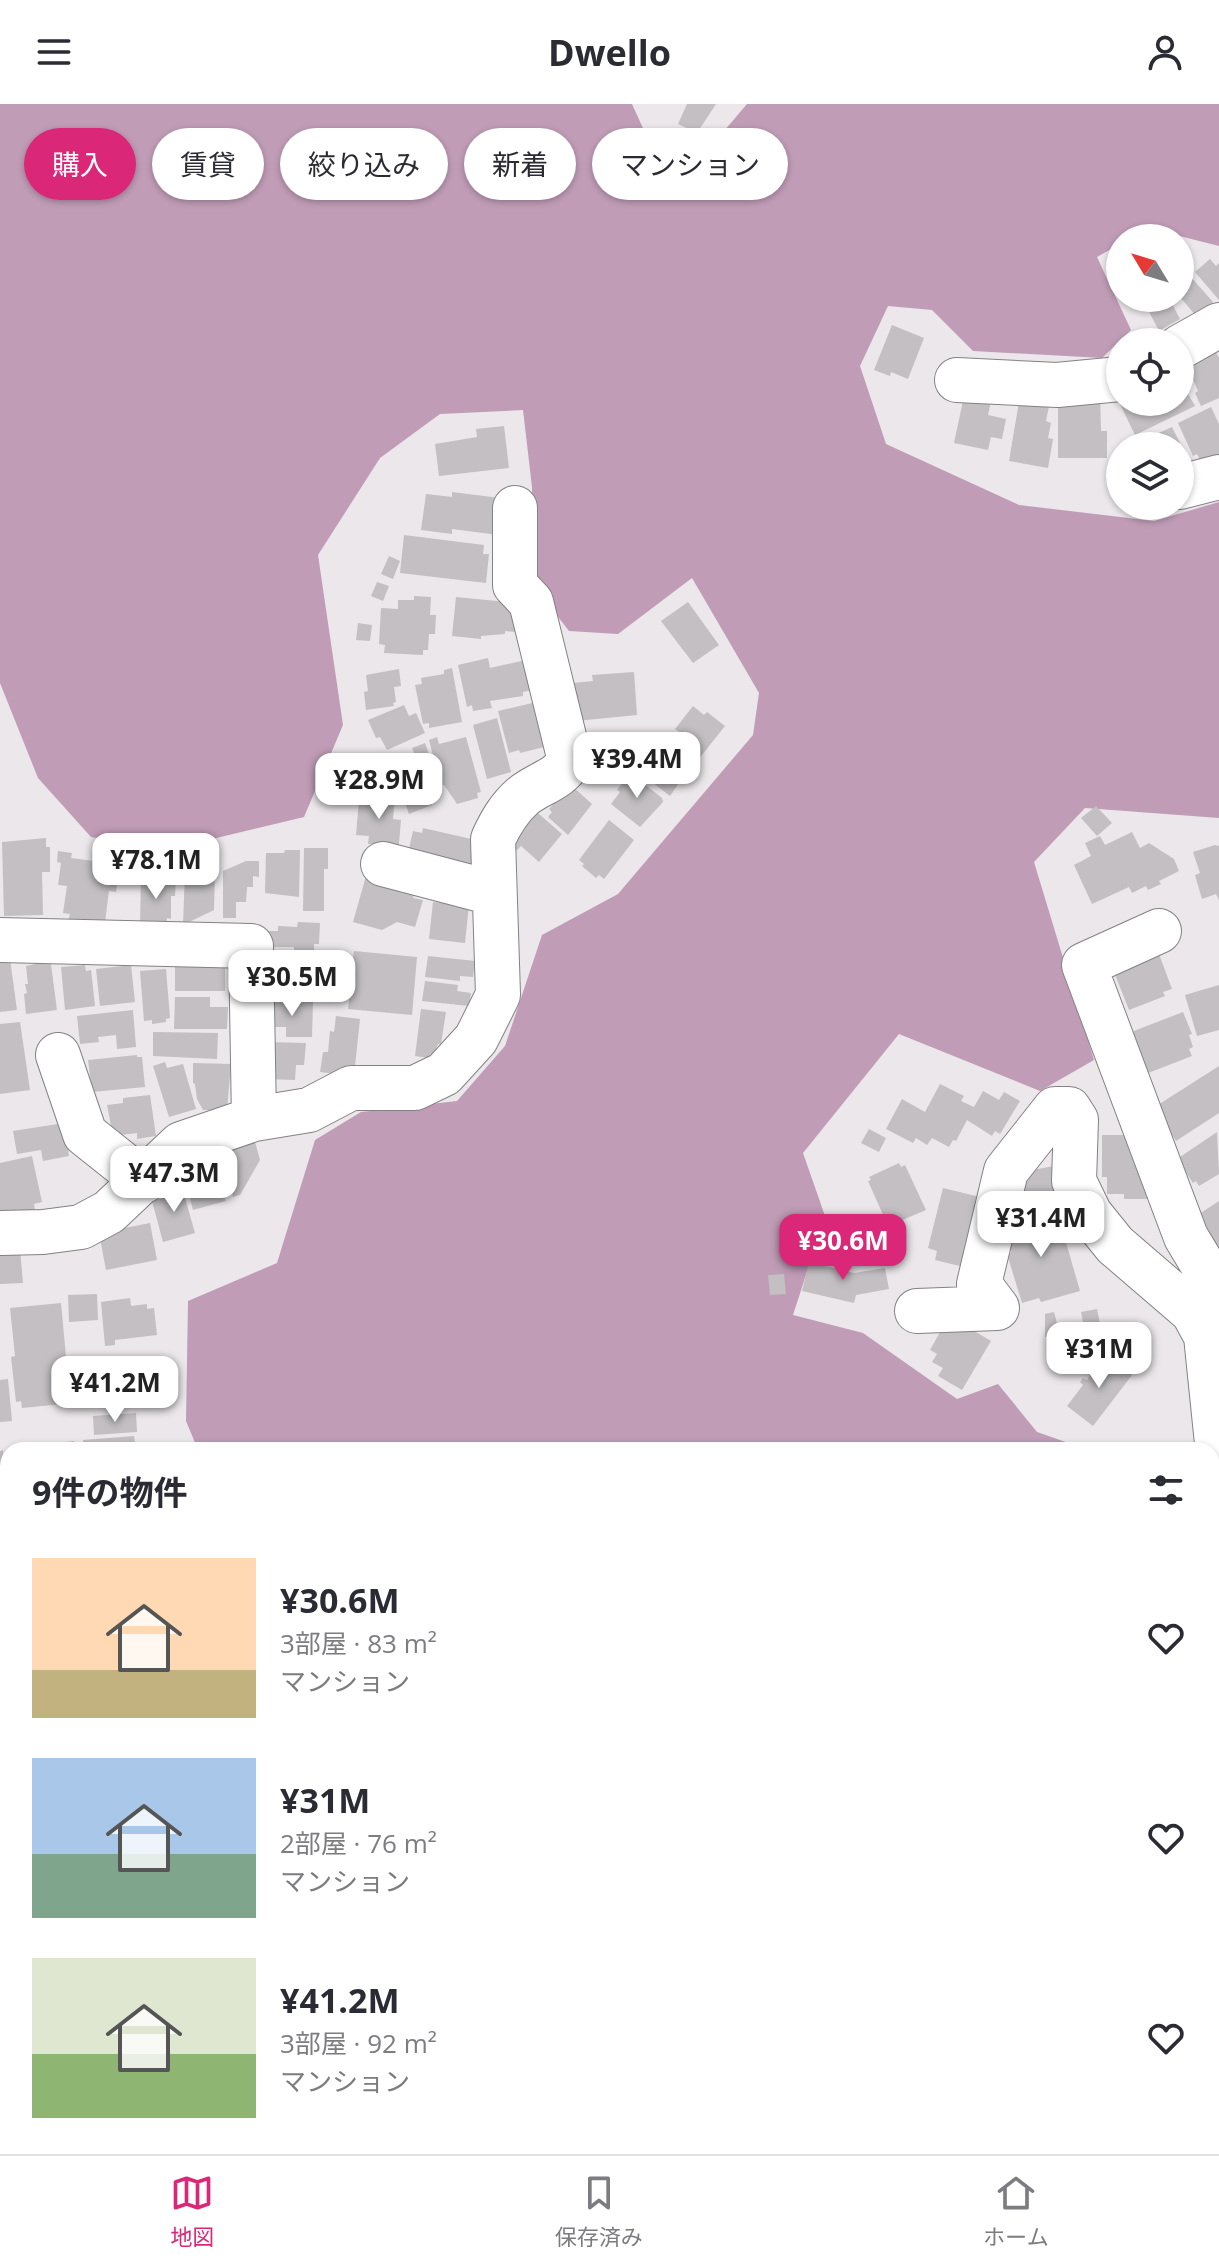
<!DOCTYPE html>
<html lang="ja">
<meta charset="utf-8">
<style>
body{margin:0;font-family:"Open Sans","Noto Sans JP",sans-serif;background:#f2f2f3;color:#2b2b33;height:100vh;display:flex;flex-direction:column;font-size:30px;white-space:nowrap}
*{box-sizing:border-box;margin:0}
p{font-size:26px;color:#7c7c81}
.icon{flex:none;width:44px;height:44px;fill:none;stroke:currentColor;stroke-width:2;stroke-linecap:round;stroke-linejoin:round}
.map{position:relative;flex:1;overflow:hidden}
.sheet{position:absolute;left:0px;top:1338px;width:1220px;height:712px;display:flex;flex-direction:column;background:#fff;border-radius:24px 24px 0 0;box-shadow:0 2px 6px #0004}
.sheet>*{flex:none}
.banner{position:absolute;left:24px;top:24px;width:800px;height:72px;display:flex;gap:16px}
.needle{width:52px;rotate:308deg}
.controls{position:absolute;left:1106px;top:120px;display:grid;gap:16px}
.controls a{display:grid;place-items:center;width:88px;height:88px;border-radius:50%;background:#fff;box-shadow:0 2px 6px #0004;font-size:40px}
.price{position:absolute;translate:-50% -68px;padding:0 18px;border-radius:16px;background:#fff;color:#222;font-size:26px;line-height:52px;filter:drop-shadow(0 2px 4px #0008)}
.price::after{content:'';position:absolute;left:50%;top:48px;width:24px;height:18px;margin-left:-12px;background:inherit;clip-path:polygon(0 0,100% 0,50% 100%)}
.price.on{background:#db2777;color:#fff}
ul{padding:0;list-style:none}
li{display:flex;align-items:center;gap:24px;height:200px;padding:0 32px}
li span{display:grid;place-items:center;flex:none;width:224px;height:160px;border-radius:0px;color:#555}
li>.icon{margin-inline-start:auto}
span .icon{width:96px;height:96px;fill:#fffc;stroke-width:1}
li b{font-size:34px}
h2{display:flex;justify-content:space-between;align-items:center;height:96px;padding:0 32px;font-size:34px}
.chip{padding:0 28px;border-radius:36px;background:#fff;box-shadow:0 2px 6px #0004;font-size:28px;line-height:72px}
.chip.on{background:#db2777;color:#fff}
header{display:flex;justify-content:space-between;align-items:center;height:104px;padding:0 32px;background:#fff;font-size:36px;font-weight:700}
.tab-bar{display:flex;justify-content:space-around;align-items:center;height:112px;border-top:2px solid #e1e1e2;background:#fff;font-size:22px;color:#7c7c81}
.tab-bar a{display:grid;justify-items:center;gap:4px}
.tab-bar .on{color:#db2777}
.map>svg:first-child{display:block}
.forest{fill:#c09cb7}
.building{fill:#c3bfc2}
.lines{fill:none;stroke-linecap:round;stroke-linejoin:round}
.minor-casing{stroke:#848183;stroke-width:46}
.minor{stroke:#fff;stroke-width:44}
</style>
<header><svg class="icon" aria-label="menu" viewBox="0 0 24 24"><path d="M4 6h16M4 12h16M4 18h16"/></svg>Dwello<svg class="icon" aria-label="person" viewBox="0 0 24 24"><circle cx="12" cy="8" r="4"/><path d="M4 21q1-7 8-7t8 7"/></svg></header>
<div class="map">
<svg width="1219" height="2050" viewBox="0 0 1219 2050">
<rect width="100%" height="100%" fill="#ebe7ea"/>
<path class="forest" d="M 0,0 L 632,0 L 672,88 L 747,0 L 1219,0 L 1219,142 L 1148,124 L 1130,134 L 1120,134 L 1120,140 L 1097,153 L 1131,226 L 1102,254 L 973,247 L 932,206 L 888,202 L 860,262 L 886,340 L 1019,401 L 1154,417 L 1219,398 L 1219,714 L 1085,704 L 1034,758 L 1094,956 L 1040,987 L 899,930 L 803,1049 L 825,1112 L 793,1211 L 863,1229 L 957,1295 L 998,1280 L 1037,1328 L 1077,1342 L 1078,1346 L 198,1346 L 186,1317 L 188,1197 L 277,1159 L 315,1036 L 361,1008 L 457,997 L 505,942 L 542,831 L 618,790 L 753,631 L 759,589 L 692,474 L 618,530 L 569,527 L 535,483 L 532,383 L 523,306 L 440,310 L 380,354 L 318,451 L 343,621 L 304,713 L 170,745 L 91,733 L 38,674 L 0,579 Z
M 1212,1745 L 1219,1746 L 1219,1870 L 1212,1869 Z
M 160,2042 L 616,2042 L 602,2050 L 152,2050 Z"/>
<path class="building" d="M 687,0 L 716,0 L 697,29 L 678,20 Z
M 1210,155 L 1216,162 L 1219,159 L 1219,196 L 1195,168 Z
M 1182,163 L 1213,198 L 1197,213 L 1180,193 L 1180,165 Z
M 1142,194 L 1169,194 L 1180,215 L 1159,227 Z
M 892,221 L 924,234 L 908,275 L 891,268 L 890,272 L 874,266 Z
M 1212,241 L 1219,254 L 1219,294 L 1201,302 L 1195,289 L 1198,287 L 1190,269 L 1186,271 L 1180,258 Z
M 1180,276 L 1195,302 L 1135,331 L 1119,298 L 1180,298 Z
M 1058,290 L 1100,290 L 1101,327 L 1107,327 L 1107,354 L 1058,354 Z
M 964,292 L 991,297 L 988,311 L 1006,315 L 1002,335 L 991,333 L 988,346 L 954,339 Z
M 1020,292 L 1050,297 L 1046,317 L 1051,319 L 1048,334 L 1053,335 L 1048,364 L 1009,357 Z
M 1211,303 L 1219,320 L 1219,352 L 1202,360 L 1197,350 L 1193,352 L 1178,319 Z
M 504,322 L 509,364 L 439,372 L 435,340 L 477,333 L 476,325 Z
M 1172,323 L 1180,339 L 1173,342 L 1130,342 Z
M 452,388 L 500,394 L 506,432 L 452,425 L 452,430 L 421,426 L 426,390 L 452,393 Z
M 404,431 L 484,441 L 483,450 L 489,450 L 486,479 L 400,469 Z
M 389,452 L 400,457 L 393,475 L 381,470 Z
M 377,478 L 389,482 L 383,497 L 371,492 Z
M 414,492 L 431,493 L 430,511 L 436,511 L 435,530 L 429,530 L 428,546 L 423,546 L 423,551 L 384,549 L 385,541 L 379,540 L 381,504 L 398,505 L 398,496 L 414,496 Z
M 456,493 L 518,499 L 515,528 L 505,527 L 505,530 L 481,532 L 481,535 L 452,532 Z
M 688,498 L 719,541 L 693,559 L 661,517 Z
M 358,519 L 372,521 L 370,537 L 356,536 Z
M 488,554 L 490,564 L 526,556 L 532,586 L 523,588 L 523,592 L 490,597 L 492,604 L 473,607 L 472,601 L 467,603 L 458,561 Z
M 452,564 L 462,618 L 429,624 L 429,619 L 423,620 L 415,581 L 422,580 L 421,574 L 444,570 L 444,566 Z
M 399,565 L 401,582 L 394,583 L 396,598 L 393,599 L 394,602 L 366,606 L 364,588 L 368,587 L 366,571 Z
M 634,568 L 637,611 L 576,617 L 573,579 L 593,577 L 592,571 Z
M 541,597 L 552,641 L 520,649 L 519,646 L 509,649 L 498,607 Z
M 404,601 L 409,612 L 416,609 L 425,629 L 387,646 L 380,633 L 376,634 L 368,616 Z
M 693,602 L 704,611 L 707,608 L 725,622 L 698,656 L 676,638 L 682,630 L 675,625 Z
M 497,614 L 511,668 L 487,675 L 473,621 Z
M 437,633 L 439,640 L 466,633 L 481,688 L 477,689 L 478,694 L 457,700 L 444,681 L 441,682 L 429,636 Z
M 425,639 L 432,658 L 429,659 L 441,693 L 430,697 L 432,701 L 409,710 L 402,690 L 399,692 L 389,663 L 416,654 L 412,644 Z
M 669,642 L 692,660 L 670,692 L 639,668 L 657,644 L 663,650 Z
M 630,669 L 662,694 L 663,698 L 640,723 L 611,700 L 620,688 L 617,686 Z
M 368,683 L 387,684 L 387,692 L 395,693 L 393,715 L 401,716 L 398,750 L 374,748 L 375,740 L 368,740 L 369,732 L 356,731 L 359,696 L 367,697 Z
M 573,683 L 592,700 L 568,731 L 548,713 L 552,708 L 549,705 L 561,691 L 564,693 Z
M 1096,702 L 1112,719 L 1097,732 L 1081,714 Z
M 532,704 L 562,730 L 539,758 L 521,742 L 516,747 L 507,739 Z
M 609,716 L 634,736 L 604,775 L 599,771 L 596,774 L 582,762 L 584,760 L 579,756 Z
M 423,724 L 480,737 L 472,773 L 406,758 L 413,727 L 422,729 Z
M 1132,728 L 1140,744 L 1149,739 L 1174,755 L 1179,767 L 1159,777 L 1161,780 L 1148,786 L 1146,782 L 1132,789 L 1129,783 L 1092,800 L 1074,761 L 1091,752 L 1085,739 L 1100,732 L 1105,741 Z
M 46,734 L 46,743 L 50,743 L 50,768 L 42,768 L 43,811 L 4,812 L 2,738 Z
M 1215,741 L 1219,742 L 1219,796 L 1216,790 L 1202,795 L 1195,771 L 1200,769 L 1193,748 Z
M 304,744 L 328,744 L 328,765 L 324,765 L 324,807 L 303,807 Z
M 285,746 L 300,746 L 299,793 L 265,789 L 266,749 L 284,749 Z
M 58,747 L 72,749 L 71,754 L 94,757 L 93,763 L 111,765 L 109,773 L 118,774 L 116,788 L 109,787 L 105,818 L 68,818 L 70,810 L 63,809 L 67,782 L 58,781 L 61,759 L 57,758 Z
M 246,757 L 259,757 L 259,773 L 253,772 L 253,783 L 247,783 L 246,798 L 236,798 L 236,814 L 223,814 L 223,767 Z
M 185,768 L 215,769 L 214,806 L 183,821 Z
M 366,772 L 415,788 L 413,794 L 423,796 L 415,823 L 397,818 L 382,826 L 353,818 Z
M 141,773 L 176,774 L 175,792 L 171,792 L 171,815 L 167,814 L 166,823 L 140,822 Z
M 433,798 L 469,801 L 465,839 L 429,835 Z
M 298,818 L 320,819 L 319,840 L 314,840 L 314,853 L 294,852 L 294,843 L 267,843 L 267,827 L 278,827 L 278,822 L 297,823 Z
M 354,847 L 417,853 L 412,911 L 348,905 Z
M 1159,850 L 1172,885 L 1163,888 L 1165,892 L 1129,906 L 1114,868 Z
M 428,852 L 475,857 L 473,873 L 460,872 L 460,877 L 425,873 Z
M 50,853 L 57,906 L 26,910 L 24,890 L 27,889 L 25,880 L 28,880 L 26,862 L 35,860 L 35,855 Z
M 10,855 L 17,906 L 0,908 L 0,857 Z
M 175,856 L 225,860 L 225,887 L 175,887 Z
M 270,858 L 315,858 L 314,893 L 288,893 L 289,883 L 269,883 Z
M 85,861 L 86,867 L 91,866 L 95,902 L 65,906 L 61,863 Z
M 131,861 L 135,898 L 100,902 L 96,865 Z
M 166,865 L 170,914 L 166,915 L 166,918 L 152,920 L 152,916 L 144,917 L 140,867 Z
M 425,877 L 458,881 L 457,887 L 471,889 L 469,902 L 422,897 Z
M 1219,881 L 1219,926 L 1197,932 L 1185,891 Z
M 175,893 L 210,893 L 210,903 L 228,903 L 227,925 L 174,925 Z
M 267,898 L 313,898 L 312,933 L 286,933 L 286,923 L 267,923 Z
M 421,905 L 446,908 L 441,940 L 438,940 L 434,951 L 430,950 L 429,954 L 415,952 Z
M 133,906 L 136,943 L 117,945 L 116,931 L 98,933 L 99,938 L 80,940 L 77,912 Z
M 1183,908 L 1192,930 L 1189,931 L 1193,943 L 1189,945 L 1192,952 L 1138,973 L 1121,932 Z
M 336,912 L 360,915 L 355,962 L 347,961 L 346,971 L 320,968 L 323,948 L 328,948 L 330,927 L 334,928 Z
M 20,918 L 30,986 L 0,990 L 0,920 Z
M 153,928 L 218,929 L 217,955 L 153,952 Z
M 266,938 L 306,939 L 304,961 L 296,961 L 295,976 L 266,975 Z
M 137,951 L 137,953 L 142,953 L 145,983 L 92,988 L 88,956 Z
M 165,958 L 167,964 L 183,960 L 196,1005 L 169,1013 L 153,962 Z
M 193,959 L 231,960 L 227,1006 L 203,1006 L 197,995 L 195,980 L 193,979 Z
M 1219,962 L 1219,1009 L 1176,1037 L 1160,1012 L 1150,1006 Z
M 940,980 L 964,992 L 961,997 L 974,1003 L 983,987 L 999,996 L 1004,988 L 1020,997 L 1000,1030 L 995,1027 L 992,1032 L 967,1016 L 956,1037 L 953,1036 L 949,1043 L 932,1034 L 927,1041 L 916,1034 L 913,1039 L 886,1025 L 902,995 L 925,1008 Z
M 150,991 L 156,1032 L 137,1035 L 137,1029 L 113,1032 L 107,1001 L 123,999 L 123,994 Z
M 64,1019 L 69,1052 L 43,1057 L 41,1046 L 17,1050 L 13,1027 Z
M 869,1025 L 886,1034 L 879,1048 L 861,1039 Z
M 1217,1028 L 1219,1070 L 1199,1082 L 1196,1077 L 1193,1079 L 1177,1055 Z
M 1102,1031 L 1137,1031 L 1151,1095 L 1124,1095 L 1124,1090 L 1107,1090 L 1107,1073 L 1102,1073 Z
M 254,1034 L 260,1056 L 240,1091 L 233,1093 L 218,1044 Z
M 213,1048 L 226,1097 L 193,1106 L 180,1057 Z
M 32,1052 L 42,1098 L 34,1100 L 35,1107 L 0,1115 L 0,1059 Z
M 899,1059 L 901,1063 L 905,1061 L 926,1106 L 888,1122 L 868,1077 L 871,1076 L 869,1073 Z
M 1054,1062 L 1052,1075 L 1057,1104 L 1023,1109 L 1016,1069 Z
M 180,1076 L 195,1129 L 163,1138 L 152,1097 L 170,1092 L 166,1080 Z
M 943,1084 L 980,1093 L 968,1164 L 935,1156 L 937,1147 L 928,1144 Z
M 1219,1097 L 1219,1147 L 1193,1114 Z
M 1057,1107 L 1080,1187 L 1041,1198 L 1039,1194 L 1022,1199 L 1007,1150 L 1011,1149 L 1006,1124 L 1018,1121 L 1017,1118 Z
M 150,1119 L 157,1156 L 106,1166 L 99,1129 Z
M 20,1145 L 23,1179 L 0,1180 L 0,1146 Z
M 809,1158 L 854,1169 L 885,1164 L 889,1185 L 856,1191 L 854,1199 L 802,1187 Z
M 784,1170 L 786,1190 L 770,1191 L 768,1171 Z
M 97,1190 L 98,1216 L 69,1218 L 68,1191 Z
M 130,1194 L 131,1202 L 147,1200 L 147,1205 L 154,1204 L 157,1231 L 115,1236 L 115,1241 L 105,1242 L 101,1198 Z
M 61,1199 L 70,1296 L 63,1297 L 63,1300 L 22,1304 L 21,1297 L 16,1298 L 11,1253 L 15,1252 L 10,1204 Z
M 1097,1205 L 1100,1220 L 1084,1223 L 1081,1208 Z
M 1054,1208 L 1060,1231 L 1045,1233 L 1045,1210 Z
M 949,1212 L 991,1237 L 962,1286 L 938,1272 L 943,1264 L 932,1258 L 937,1250 L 930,1246 Z
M 1106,1251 L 1132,1271 L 1093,1322 L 1067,1302 L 1083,1281 L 1080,1278 L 1083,1274 L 1087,1276 Z
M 8,1275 L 12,1317 L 0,1318 L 0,1276 Z
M 136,1309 L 137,1328 L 94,1331 L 93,1312 Z
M 134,1332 L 135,1340 L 143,1339 L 149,1346 L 83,1346 L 83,1336 Z
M 74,1337 L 75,1346 L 47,1346 L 46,1341 Z
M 3,1346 L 7,1389 L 0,1390 L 0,1347 Z
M 8,1471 L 8,1525 L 5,1525 L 0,1472 Z
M 1219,1636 L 1219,1682 L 1218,1682 L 1212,1663 L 1212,1638 Z
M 8,1692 L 8,1739 L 0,1741 L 0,1694 Z
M 0,1775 L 8,1776 L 8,1835 L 0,1834 Z
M 740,2042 L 782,2042 L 780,2050 L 739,2050 Z
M 899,2042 L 944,2042 L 952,2050 L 891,2050 Z
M 1044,2042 L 1104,2042 L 1105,2050 L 1046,2050 Z"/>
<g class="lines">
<defs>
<path id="minor" d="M 1180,243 L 1219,221
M 957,276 L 1057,281 L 1120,275
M 1180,383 L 1219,373
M 383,760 L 493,789
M 1159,827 L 1084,861 L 1186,1133 L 1219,1188
M 0,836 L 251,842 L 254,1015 L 181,1040 L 109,1108 L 81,1123 L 43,1128 L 0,1129
M 58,951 L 85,1030 L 144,1077
M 254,1015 L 309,1006 L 351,984 L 415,984 L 444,970 L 476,935 L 498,891 L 493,735 C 501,718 509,704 523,692 C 539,679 559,676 570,657 L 531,498 L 515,481 L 515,404
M 917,1207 L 997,1204 L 979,1180 L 1006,1067 L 1055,1005 L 1069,1005 L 1076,1016 L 1074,1077 L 1090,1110 L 1115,1141 L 1193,1208 L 1206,1232 L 1219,1359
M 1212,1404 L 1219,1379
M 0,1461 L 8,1460
M 1212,1491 L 1219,1495
M 0,1935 L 8,1949
M 1212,2017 L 1219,2010
M 0,2027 L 8,2026
M 51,2042 L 53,2050
M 1182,2050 L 1189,2042"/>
</defs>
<use href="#minor" class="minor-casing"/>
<use href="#minor" class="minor"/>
</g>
</svg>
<div class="controls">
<a><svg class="needle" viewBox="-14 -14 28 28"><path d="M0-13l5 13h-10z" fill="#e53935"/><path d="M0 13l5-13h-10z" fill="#7c7c81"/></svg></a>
<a><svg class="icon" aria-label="locate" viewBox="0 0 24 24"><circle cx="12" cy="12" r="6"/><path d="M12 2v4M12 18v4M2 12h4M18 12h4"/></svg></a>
<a><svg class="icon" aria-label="layers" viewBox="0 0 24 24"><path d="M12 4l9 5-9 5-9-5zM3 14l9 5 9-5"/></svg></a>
</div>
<b class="price" style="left:637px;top:696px">¥39.4M</b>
<b class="price" style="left:379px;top:717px">¥28.9M</b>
<b class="price" style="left:156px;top:797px">¥78.1M</b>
<b class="price" style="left:292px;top:914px">¥30.5M</b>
<b class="price" style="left:174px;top:1110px">¥47.3M</b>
<b class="price" style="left:1041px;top:1155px">¥31.4M</b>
<b class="price on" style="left:843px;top:1178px">¥30.6M</b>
<b class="price" style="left:1099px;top:1286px">¥31M</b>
<b class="price" style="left:115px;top:1320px">¥41.2M</b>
<div class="banner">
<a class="chip on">購入</a>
<a class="chip">賃貸</a>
<a class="chip">絞り込み</a>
<a class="chip">新着</a>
<a class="chip">マンション</a>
</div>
<section class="sheet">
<h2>9件の物件<svg class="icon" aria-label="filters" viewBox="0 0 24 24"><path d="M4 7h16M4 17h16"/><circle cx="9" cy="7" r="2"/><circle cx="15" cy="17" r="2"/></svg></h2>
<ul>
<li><span style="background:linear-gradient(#ffd9b3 70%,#c2b280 0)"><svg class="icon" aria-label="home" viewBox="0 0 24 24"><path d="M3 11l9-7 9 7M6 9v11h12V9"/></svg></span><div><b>¥30.6M</b><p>3部屋 · 83 m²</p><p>マンション</p></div><svg class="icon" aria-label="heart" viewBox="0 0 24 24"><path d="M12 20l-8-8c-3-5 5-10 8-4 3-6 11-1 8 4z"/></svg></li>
<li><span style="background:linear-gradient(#a9c7e8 60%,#7fa58c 0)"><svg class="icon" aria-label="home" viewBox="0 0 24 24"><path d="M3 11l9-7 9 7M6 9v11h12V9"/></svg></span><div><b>¥31M</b><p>2部屋 · 76 m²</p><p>マンション</p></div><svg class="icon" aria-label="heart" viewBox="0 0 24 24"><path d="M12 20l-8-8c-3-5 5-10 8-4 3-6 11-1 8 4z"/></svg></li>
<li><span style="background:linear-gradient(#dfe7d0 60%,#8fb573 0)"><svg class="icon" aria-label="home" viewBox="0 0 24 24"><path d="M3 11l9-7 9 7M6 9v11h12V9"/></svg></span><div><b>¥41.2M</b><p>3部屋 · 92 m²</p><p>マンション</p></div><svg class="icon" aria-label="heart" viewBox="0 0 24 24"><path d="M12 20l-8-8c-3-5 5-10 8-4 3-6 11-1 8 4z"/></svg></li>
</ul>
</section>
</div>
<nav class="tab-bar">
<a class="on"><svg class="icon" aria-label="map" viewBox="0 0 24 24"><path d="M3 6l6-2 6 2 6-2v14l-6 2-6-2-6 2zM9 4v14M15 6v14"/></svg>地図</a>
<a><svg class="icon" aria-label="saved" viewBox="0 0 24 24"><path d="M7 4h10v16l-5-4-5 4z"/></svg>保存済み</a>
<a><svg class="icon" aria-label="home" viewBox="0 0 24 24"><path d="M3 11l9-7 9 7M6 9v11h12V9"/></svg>ホーム</a>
</nav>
